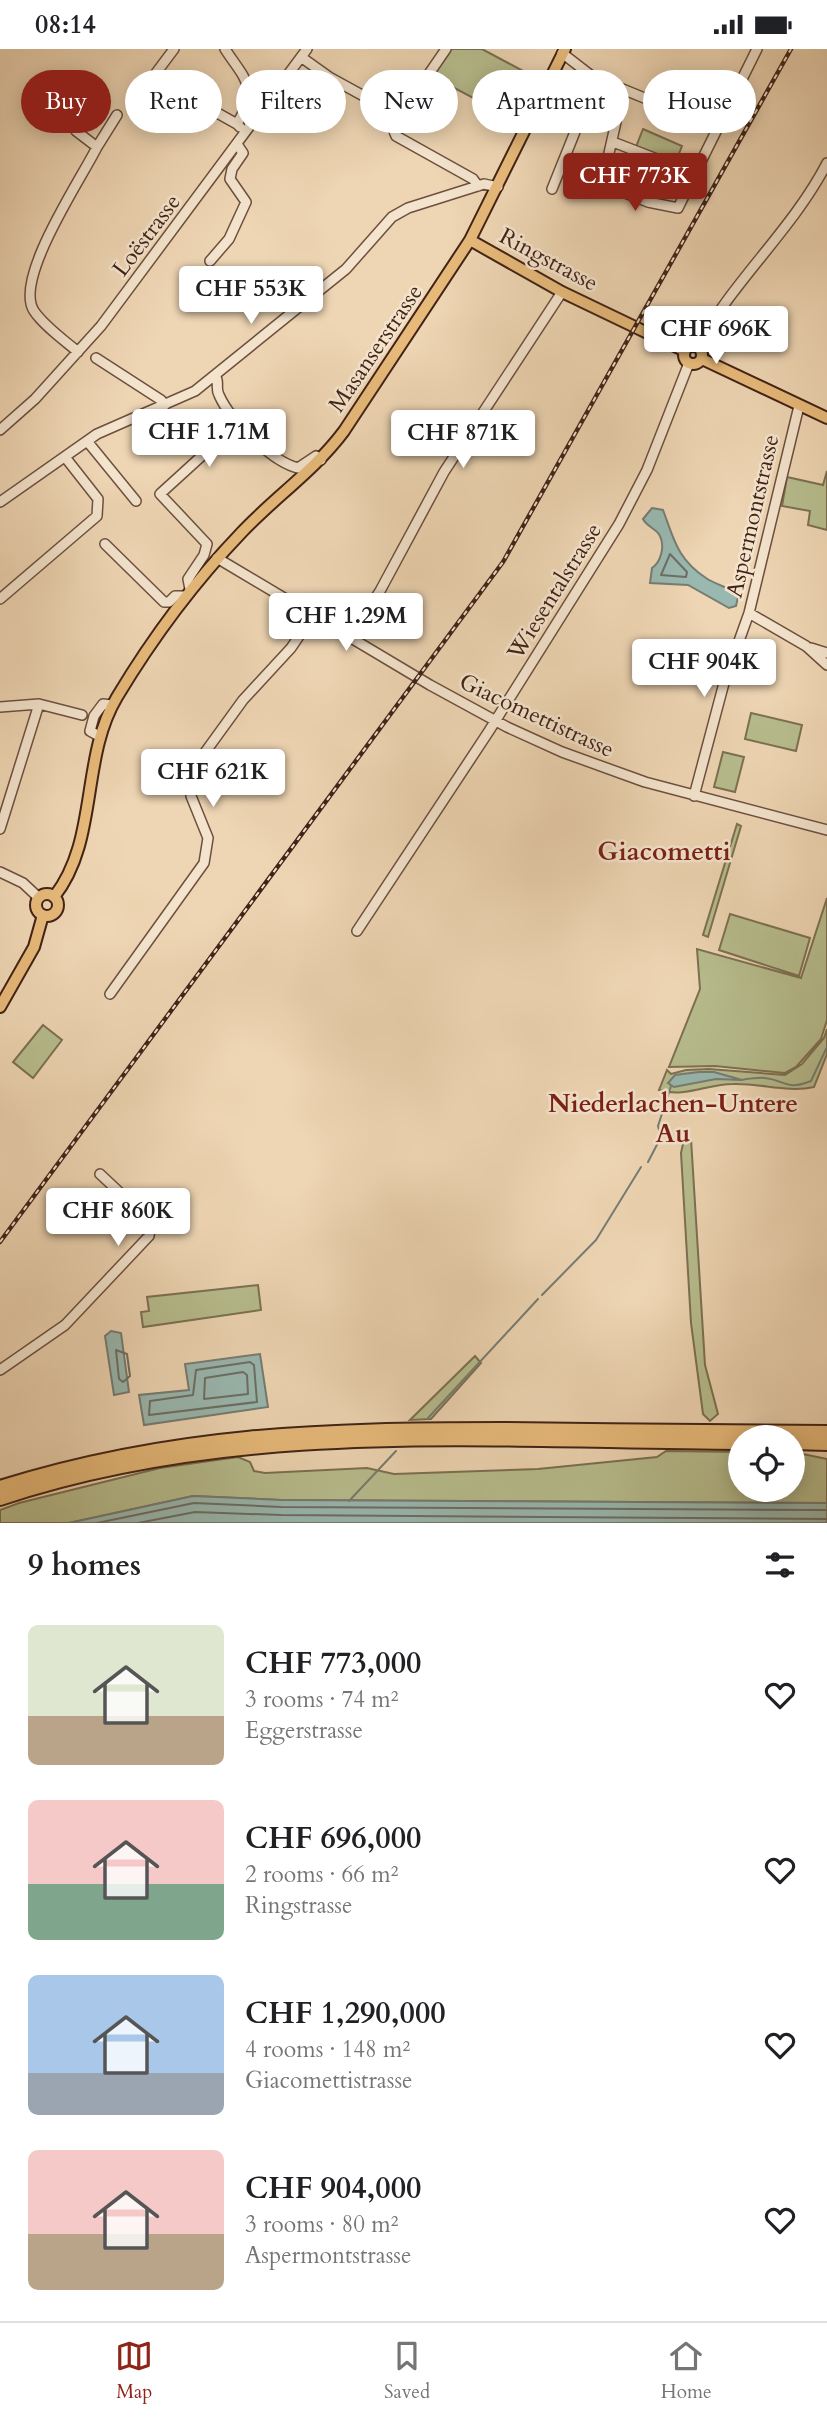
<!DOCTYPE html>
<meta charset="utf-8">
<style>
body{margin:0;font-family:Cardo,serif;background:#f6f6f6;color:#202124;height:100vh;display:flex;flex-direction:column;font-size:26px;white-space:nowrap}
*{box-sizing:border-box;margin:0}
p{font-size:23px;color:#757577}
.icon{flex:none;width:38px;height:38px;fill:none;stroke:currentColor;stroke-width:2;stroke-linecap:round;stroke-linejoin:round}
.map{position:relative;height:1474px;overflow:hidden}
.panel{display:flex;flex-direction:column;background:#fff;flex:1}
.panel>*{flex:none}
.guide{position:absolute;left:21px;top:21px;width:786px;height:63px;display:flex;gap:14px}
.tools{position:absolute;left:728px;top:1376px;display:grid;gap:14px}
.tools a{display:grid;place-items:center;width:77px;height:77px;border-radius:50%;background:#fff;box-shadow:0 4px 18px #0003;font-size:35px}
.price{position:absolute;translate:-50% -60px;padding:0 16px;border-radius:7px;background:#fff;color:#222;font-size:23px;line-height:46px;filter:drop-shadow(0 2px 4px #0008)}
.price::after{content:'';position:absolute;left:50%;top:42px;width:21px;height:16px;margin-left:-10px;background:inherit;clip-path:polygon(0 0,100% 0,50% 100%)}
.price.selected{background:#8f2418;color:#fff}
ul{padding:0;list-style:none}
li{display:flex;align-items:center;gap:21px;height:175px;padding:0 28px}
li span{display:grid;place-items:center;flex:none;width:196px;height:140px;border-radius:10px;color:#555}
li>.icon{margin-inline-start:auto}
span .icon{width:84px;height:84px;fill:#fffc;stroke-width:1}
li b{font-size:30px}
h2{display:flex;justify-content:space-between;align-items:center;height:84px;padding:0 28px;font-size:30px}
.pill{padding:0 24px;border-radius:32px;background:#fff;box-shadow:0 4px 18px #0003;font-size:24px;line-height:63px}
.pill.selected{background:#8f2418;color:#fff}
.status{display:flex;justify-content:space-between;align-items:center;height:49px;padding:0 35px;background:#fff;direction:ltr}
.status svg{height:19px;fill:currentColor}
.dock{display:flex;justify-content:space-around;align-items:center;height:98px;border-top:2px solid #e0e0e0;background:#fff;font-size:19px;color:#757577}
.dock a{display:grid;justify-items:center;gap:4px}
.dock .selected{color:#8f2418}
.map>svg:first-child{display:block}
.green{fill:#b7bd8e;stroke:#7c7052;stroke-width:2}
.water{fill:#99b8b0;stroke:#767c73;stroke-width:2}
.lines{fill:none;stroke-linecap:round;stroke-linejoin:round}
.shore{stroke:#6d6e64;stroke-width:2}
.stream{stroke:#767c73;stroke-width:2}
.minor-casing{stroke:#6c503e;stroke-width:12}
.major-casing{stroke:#412317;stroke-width:14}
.highway-casing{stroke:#412317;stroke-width:16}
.minor{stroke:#f4e4ce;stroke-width:9}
.major{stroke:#e7ba7a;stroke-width:10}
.highway{stroke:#e7ba7a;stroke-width:12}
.rail-casing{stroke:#412317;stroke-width:4.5}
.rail{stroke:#f4e4ce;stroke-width:2;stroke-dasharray:5;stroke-linecap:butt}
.labels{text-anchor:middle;stroke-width:5;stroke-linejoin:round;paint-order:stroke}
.street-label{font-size:23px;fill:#412317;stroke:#f4e4ce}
.quarter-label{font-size:26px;font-weight:bold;fill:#7a1f14;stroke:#f4e4ce}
</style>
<div class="status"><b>08:14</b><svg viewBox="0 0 49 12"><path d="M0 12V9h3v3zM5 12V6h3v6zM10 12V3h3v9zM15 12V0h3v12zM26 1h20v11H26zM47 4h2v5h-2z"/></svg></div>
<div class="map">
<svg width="827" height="1474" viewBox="0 0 827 1474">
<rect width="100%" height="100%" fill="#eed5b3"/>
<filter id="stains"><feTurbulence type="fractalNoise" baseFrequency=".00286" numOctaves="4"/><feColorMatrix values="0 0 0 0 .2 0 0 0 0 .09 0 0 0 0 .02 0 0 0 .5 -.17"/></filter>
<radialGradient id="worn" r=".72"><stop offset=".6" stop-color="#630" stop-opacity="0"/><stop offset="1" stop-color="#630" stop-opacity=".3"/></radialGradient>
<path class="green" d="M 450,0 L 482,0 L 538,30 L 518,73 L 430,26 Z
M 643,80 L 682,97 L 676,112 L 636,98 Z
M 827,422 L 827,481 L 808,476 L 810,462 L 782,457 L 787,428 L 823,436 Z
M 751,664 L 802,676 L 796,702 L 745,690 Z
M 723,703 L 744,708 L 735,743 L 714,738 Z
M 737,775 L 741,777 L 708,888 L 703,886 Z
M 827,849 L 827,971 L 821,990 L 796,1018 L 785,1024 L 715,1017 L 669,1018 L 700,940 L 697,900 L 801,929 Z
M 730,865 L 810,889 L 799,927 L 719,901 Z
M 43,976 L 62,991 L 33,1029 L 13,1013 Z
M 827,980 L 827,1005 L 814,1038 C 787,1044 761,1034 733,1035 C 707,1035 685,1049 659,1041 L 667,1021 L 671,1025 L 686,1021 L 709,1020 L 785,1026 L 802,1015 L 824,989 Z
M 685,1085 L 691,1090 L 705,1316 L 718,1365 L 710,1372 L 703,1365 L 691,1274 L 681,1104 Z
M 258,1236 L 261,1261 L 143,1278 L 141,1263 L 149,1262 L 147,1248 Z
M 475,1307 L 481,1314 L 431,1370 L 410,1371 Z
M 666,1402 L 740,1403 L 740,1440 L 793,1440 L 793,1403 L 827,1410 L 827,1454 L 281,1451 L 193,1447 L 69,1474 L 0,1474 L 0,1461 L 19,1454 L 160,1419 L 238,1408 L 250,1413 L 254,1422 L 265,1424 L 367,1419 L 394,1425 L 538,1420 L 657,1408 Z"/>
<path class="water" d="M 652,459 L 663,461 C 674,490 677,510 706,529 C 716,536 731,538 738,548 L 736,557 L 729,559 L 688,536 L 650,534 L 652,519 C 661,513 665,497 660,487 C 657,480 647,478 643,470 Z
M 699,1023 L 714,1023 L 742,1031 L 716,1030 L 674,1038 L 668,1034 L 675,1026 Z
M 111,1282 L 121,1284 L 129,1343 L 114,1346 L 105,1287 Z
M 260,1305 L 268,1358 L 144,1376 L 139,1346 L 189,1341 L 185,1315 Z
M 193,1447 L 281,1451 L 827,1454 L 827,1474 L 69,1474 Z"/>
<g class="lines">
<path class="shore" d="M 670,505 L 687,523 L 686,528 L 661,526 Z
M 116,1301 L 127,1305 L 130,1327 L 123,1333 L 119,1330 Z
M 250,1313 L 254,1316 L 257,1353 L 149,1366 L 150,1352 L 193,1346 L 196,1321 Z
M 243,1323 L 247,1326 L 248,1345 L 204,1350 L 205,1329 Z
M 97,1474 L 194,1454 L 281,1458 L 827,1461
M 138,1474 L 195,1463 L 281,1466 L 827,1470"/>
<path class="stream" d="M 741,1031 C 748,1030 757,1028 765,1029 C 785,1031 786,1042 811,1032 L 827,998
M 648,1113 L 661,1088 L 658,1077 L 671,1037
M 542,1246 L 596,1191 L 641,1118
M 428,1369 L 538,1250
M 349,1452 L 396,1402"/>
<defs>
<path id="minor" d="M 174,0 L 153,28 L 237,75
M 225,0 C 245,31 259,37 237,75 L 240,78
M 562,4 L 593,28 L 718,79
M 301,8 L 329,28 L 400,67 L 394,82 L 396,87 L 473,130 L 478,137
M 603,32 L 613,51 L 616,73 L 602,135 L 648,153 L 678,159 L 757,0
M 400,67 L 446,0
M 76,82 L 97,98 C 82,129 13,230 34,262 C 44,277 64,291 78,303
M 613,93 L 662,112 L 698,120
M 97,98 L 117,66
M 552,140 L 589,48 L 593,28
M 210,212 L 229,190 L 246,153 L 230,130 L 232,120 L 243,104 L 237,95
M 697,298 C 733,232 793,180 827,114
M 96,309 L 161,351 L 165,356
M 215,326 C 220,333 215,339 219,346 C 230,371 272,413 298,419 L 316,407 L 321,411
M 0,381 L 35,350 L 101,277 L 307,0
M 87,392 L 136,452
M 0,453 L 97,385 L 195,342 L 346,220 L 392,168 L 408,159 L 484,135 L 498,138
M 105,495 L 164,553 L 169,553 L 175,547 L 185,547
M 217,509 L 430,636 L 507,678 L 562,703 L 645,733 L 827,781
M 190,540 L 188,530 L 204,506 L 207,495 L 160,445 L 239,373
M 0,550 L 97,467 L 98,450 L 65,408
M 749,564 L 806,597 L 827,616
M 349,589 L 380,542 L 444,423 L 562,243
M 811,599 L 827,604
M 0,658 L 39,655 L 82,666
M 99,687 L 90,682 L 94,667 L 103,655 L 112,656
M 694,747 L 724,634 L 749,564 L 799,357
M 0,780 L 39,655
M 0,823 L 23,834 L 39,849
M 357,882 L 489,682 L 619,475 L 647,421 L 689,314
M 110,945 L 204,814 L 208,789 L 191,747 L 193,720 L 243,651 L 291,599 L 312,568
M 0,1321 L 65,1276 L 149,1187 L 151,1173 L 100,1125"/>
<path id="major" d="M 470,191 L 562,243 L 685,302
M684 306a9 9 0 1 1 18 0a9 9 0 1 1-18 0Z
M 702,310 L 827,369
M36 856a11 11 0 1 1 22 0a11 11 0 1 1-22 0Z
M 54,848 C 99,791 80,710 117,648 C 153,588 194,533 242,483 C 275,448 315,421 344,382 L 470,191 L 565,0
M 0,958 L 34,898 L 43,866"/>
<path id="highway" d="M 793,1394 L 827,1395
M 0,1438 C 173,1384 324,1380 503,1380 C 611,1381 719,1383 827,1383
M 0,1450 C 239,1370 493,1393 740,1394"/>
</defs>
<use href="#minor" class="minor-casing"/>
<use href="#major" class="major-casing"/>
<use href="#highway" class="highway-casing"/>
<use href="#minor" class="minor"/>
<use href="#major" class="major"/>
<use href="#highway" class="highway"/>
<defs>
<path id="rail" d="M 0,1193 L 503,513 L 791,0"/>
</defs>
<use href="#rail" class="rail-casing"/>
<use href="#rail" class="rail"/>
</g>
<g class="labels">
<g class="street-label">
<text transform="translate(146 186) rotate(-53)" y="8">Loëstrasse</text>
<text transform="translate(549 210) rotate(28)" y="8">Ringstrasse</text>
<text transform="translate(375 299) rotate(-56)" y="8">Masanserstrasse</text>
<text transform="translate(752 467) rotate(-77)" y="8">Aspermontstrasse</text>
<text transform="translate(554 542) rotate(-58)" y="8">Wiesentalstrasse</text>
<text transform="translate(537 666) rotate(25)" y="8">Giacomettistrasse</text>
</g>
<g class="quarter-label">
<text x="664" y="811">Giacometti</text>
<text x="673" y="1063">Niederlachen-Untere<tspan x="673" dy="30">Au</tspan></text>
</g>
</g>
<rect width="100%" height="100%" filter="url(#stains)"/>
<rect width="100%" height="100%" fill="url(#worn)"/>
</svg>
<div class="tools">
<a><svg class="icon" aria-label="locate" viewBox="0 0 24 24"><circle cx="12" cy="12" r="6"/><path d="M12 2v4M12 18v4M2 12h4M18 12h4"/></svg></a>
</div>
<b class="price selected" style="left:635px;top:164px">CHF 773K</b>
<b class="price" style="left:251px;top:277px">CHF 553K</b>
<b class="price" style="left:716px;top:317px">CHF 696K</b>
<b class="price" style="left:209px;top:420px">CHF 1.71M</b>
<b class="price" style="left:463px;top:421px">CHF 871K</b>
<b class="price" style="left:346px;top:604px">CHF 1.29M</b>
<b class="price" style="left:704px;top:650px">CHF 904K</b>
<b class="price" style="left:213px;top:760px">CHF 621K</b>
<b class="price" style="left:118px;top:1199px">CHF 860K</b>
<div class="guide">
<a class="pill selected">Buy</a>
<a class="pill">Rent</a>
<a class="pill">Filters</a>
<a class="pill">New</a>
<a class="pill">Apartment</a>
<a class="pill">House</a>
</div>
</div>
<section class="panel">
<h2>9 homes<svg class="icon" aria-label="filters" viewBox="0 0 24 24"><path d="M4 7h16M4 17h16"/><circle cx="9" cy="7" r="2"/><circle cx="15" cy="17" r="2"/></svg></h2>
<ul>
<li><span style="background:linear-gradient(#dfe7d0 65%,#b9a48a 0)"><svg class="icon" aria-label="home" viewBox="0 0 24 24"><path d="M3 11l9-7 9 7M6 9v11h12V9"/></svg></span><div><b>CHF 773,000</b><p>3 rooms · 74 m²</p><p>Eggerstrasse</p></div><svg class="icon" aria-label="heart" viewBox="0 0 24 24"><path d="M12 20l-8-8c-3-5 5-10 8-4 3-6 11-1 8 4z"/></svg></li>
<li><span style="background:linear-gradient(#f6c9c9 60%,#7fa58c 0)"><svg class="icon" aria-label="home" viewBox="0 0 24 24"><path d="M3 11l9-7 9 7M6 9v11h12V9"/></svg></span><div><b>CHF 696,000</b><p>2 rooms · 66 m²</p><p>Ringstrasse</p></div><svg class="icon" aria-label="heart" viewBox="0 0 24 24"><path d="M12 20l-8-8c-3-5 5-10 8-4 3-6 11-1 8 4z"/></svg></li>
<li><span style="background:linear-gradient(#a9c7e8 70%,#9aa5b1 0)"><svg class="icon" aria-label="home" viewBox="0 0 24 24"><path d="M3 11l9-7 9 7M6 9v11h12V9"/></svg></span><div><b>CHF 1,290,000</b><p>4 rooms · 148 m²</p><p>Giacomettistrasse</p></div><svg class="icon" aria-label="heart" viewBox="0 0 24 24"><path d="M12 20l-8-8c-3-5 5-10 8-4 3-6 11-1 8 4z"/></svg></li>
<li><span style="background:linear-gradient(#f6c9c9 60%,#b9a48a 0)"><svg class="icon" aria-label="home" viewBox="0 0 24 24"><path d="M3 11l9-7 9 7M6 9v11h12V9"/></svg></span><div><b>CHF 904,000</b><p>3 rooms · 80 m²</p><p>Aspermontstrasse</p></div><svg class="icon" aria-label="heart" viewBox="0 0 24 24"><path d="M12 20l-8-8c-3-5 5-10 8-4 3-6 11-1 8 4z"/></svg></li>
</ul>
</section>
<nav class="dock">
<a class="selected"><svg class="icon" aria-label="map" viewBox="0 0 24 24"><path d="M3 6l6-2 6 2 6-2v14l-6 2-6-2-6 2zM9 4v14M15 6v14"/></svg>Map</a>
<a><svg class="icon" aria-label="saved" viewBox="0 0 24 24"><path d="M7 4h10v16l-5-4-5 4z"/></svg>Saved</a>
<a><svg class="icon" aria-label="home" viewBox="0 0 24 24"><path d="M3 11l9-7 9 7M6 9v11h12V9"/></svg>Home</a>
</nav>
